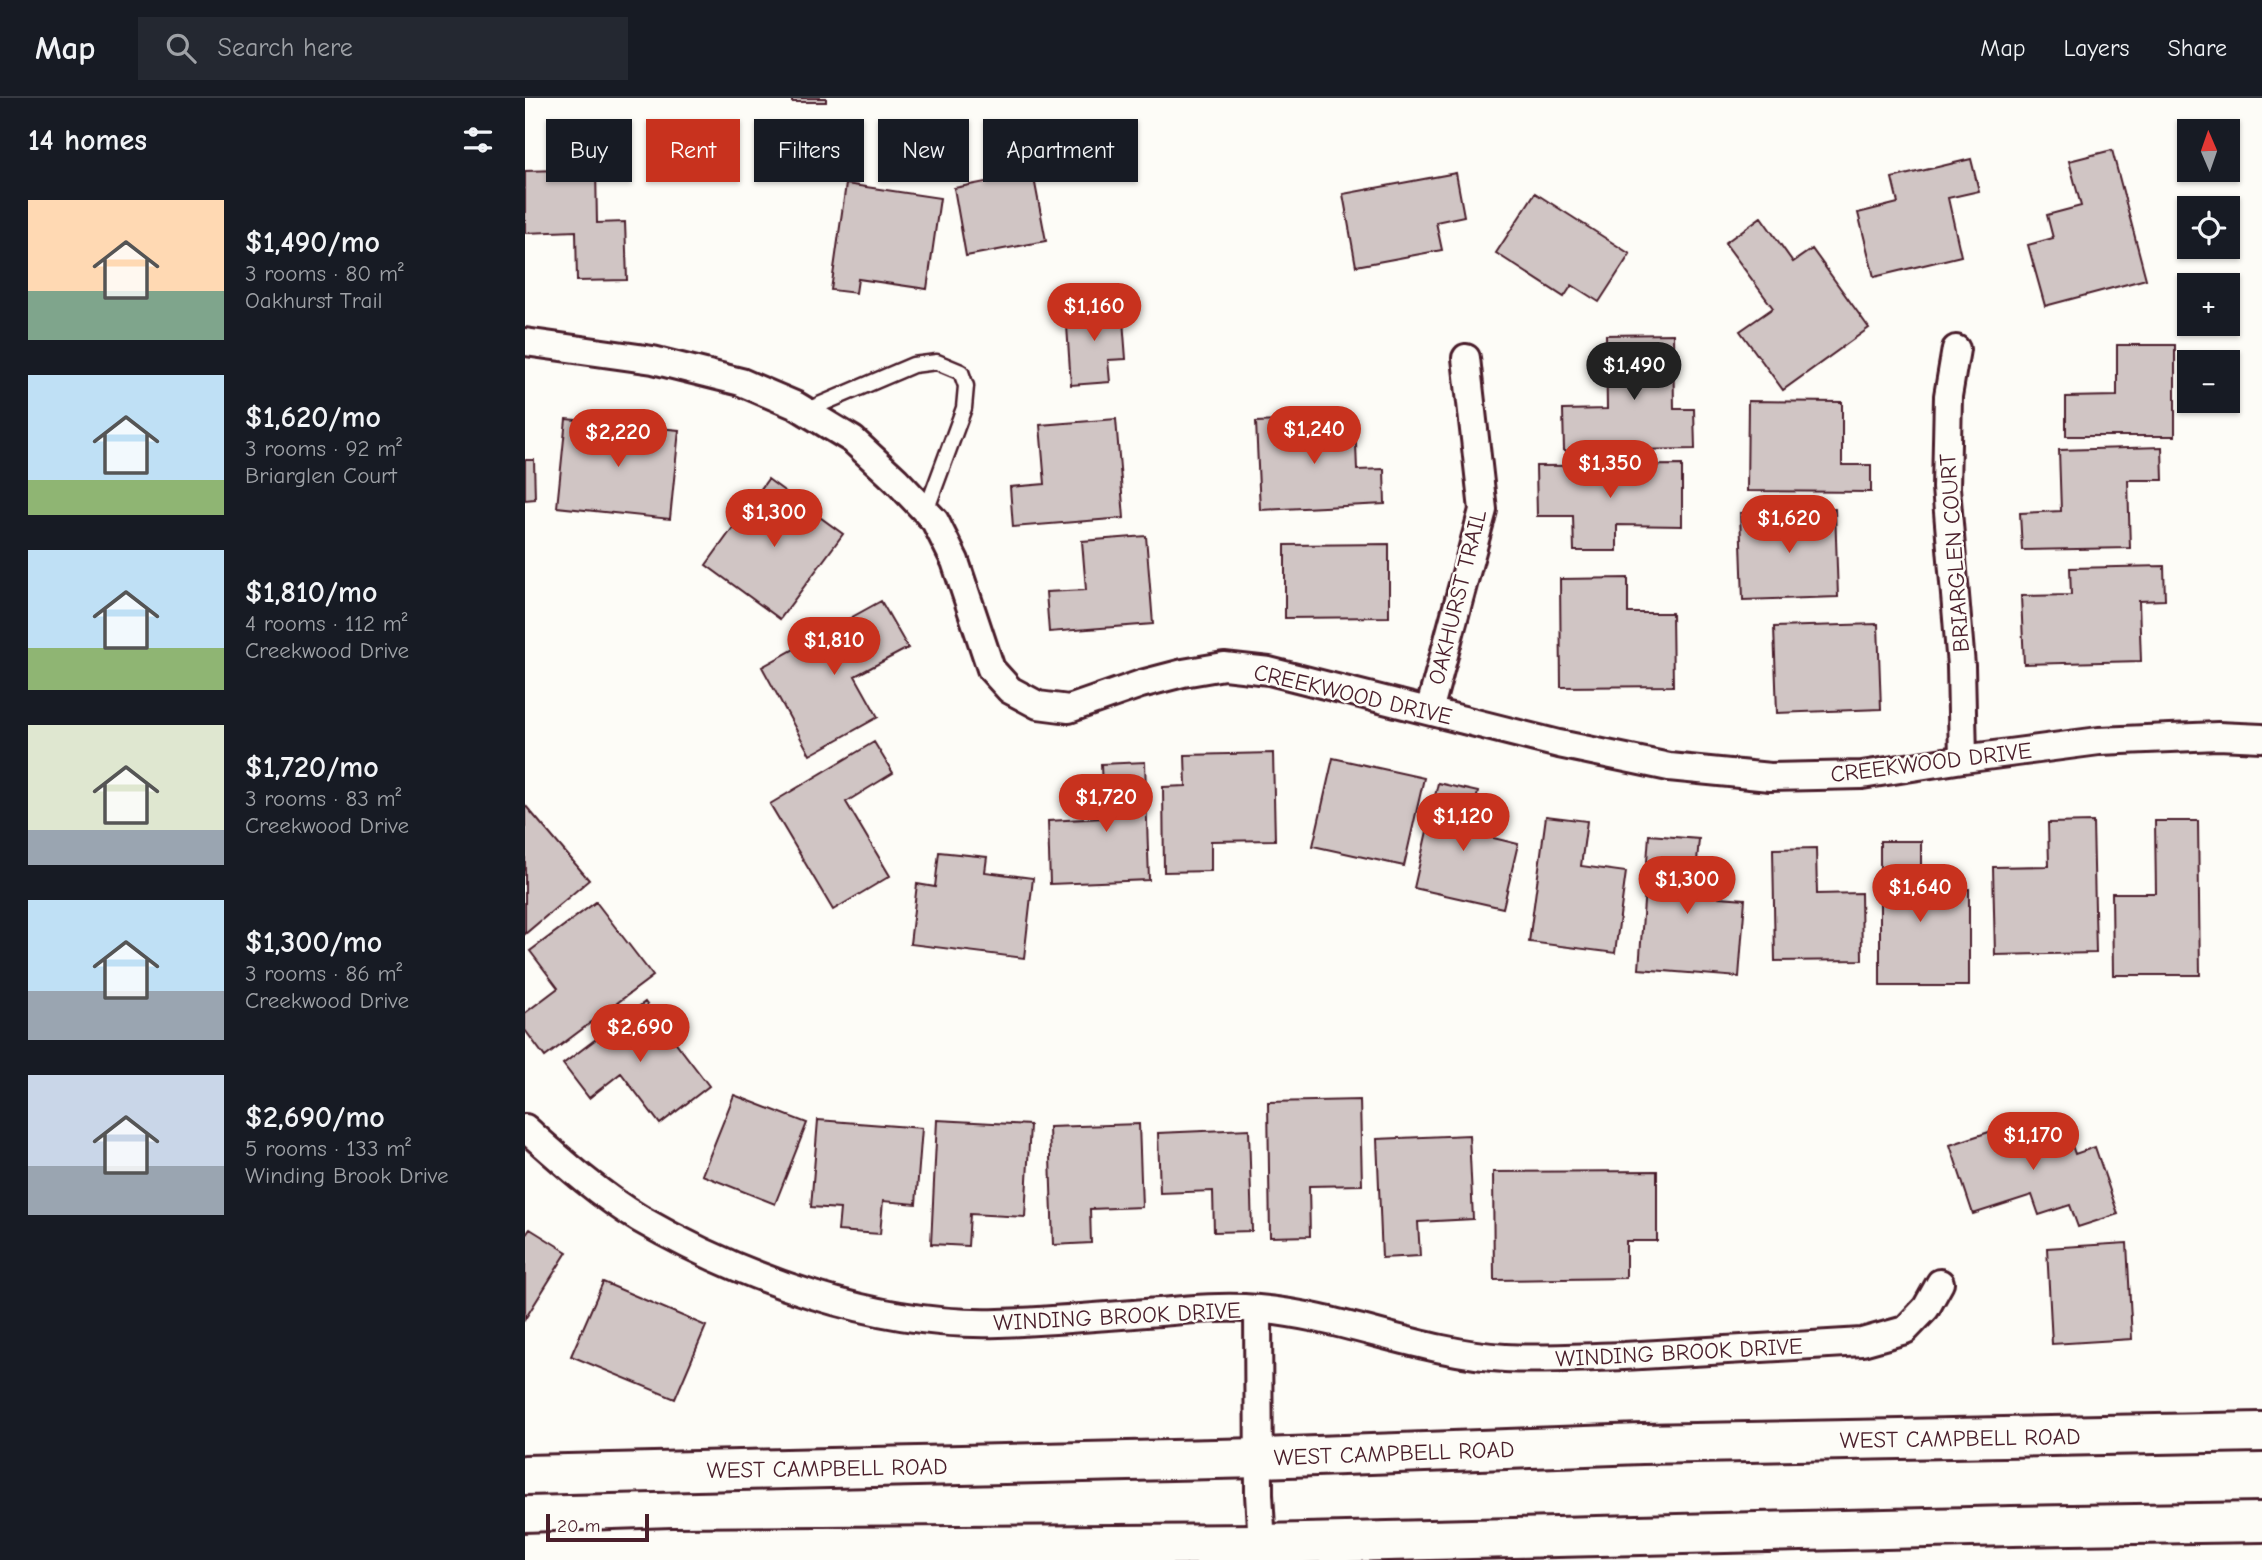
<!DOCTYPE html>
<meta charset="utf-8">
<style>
body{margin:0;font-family:"Comic Neue",sans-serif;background:#242831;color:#f1f3f6;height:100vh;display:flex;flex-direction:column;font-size:26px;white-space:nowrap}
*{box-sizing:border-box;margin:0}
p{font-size:23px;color:#9ea1a6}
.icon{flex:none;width:38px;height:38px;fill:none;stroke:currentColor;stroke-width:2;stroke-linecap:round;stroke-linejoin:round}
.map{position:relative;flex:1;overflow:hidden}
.details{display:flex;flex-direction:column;background:#171b24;width:525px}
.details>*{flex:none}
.hud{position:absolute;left:21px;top:21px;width:665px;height:63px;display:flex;gap:14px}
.needle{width:46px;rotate:358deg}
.fabs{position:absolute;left:1652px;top:21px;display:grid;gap:14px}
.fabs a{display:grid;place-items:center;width:63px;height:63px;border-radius:0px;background:#171b24;box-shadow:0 2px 5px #0004;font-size:35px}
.scale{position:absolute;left:21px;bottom:18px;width:103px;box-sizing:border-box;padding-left:7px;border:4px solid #4a1f2b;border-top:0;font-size:19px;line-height:24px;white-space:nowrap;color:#4a1f2b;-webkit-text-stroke:5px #fdfcf7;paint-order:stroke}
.price{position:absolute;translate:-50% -60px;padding:0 16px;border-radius:24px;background:#c8321e;color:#fff;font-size:23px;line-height:46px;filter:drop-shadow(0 2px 4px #0008)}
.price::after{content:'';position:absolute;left:50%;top:42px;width:21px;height:16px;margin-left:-10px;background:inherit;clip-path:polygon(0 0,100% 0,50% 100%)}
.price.active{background:#222;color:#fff}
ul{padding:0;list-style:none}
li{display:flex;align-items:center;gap:21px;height:175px;padding:0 28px}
li span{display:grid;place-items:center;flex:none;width:196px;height:140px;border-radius:0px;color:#555}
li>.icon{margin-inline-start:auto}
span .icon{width:84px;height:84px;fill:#fffc;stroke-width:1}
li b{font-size:30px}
h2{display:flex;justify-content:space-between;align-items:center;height:84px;padding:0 28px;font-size:30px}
.chip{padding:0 24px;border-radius:0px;background:#171b24;box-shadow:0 2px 5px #0004;font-size:24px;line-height:63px}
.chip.active{background:#c8321e;color:#fff}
header{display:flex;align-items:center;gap:42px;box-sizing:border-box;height:98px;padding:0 35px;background:#171b24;border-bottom:2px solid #363941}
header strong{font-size:33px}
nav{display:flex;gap:38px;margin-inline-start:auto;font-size:24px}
.search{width:490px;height:63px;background:#242831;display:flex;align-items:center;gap:18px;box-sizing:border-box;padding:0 24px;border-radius:0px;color:#9ea1a6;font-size:26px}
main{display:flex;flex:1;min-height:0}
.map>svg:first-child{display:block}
.building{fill:#d0c5c4;stroke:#4a1f2b;stroke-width:2}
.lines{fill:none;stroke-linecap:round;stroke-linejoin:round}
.lane-casing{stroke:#4a1f2b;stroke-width:19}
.street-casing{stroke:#4a1f2b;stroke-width:32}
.secondary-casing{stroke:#4a1f2b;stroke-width:44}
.lane{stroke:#fdfcf7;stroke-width:14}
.street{stroke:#fdfcf7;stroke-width:26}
.secondary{stroke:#fdfcf7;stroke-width:38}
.labels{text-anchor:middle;stroke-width:5;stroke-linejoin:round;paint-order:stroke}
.street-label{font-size:23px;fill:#4a1f2b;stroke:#fdfcf7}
</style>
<header>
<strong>Map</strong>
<div class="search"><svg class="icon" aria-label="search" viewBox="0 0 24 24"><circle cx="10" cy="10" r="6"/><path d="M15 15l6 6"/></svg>Search here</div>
<nav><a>Map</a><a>Layers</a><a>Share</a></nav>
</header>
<main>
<section class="details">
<h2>14 homes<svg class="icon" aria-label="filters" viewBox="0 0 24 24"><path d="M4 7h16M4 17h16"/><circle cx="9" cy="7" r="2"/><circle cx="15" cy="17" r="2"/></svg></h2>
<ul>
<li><span style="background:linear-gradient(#ffd9b3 65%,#7fa58c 0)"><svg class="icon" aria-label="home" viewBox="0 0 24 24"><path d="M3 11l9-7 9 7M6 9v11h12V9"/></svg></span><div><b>$1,490/mo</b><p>3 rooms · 80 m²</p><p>Oakhurst Trail</p></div></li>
<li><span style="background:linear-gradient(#bfe0f5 75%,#8fb573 0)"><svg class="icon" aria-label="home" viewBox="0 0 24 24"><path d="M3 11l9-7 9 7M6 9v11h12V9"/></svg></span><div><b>$1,620/mo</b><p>3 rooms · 92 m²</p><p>Briarglen Court</p></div></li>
<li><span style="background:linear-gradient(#bfe0f5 70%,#8fb573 0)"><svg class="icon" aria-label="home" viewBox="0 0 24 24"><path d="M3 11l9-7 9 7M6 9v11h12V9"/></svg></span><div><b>$1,810/mo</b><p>4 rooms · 112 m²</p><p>Creekwood Drive</p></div></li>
<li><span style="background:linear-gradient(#dfe7d0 75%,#9aa5b1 0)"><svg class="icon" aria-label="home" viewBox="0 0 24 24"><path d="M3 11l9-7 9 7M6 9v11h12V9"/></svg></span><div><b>$1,720/mo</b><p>3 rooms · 83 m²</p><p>Creekwood Drive</p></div></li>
<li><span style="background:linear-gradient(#bfe0f5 65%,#9aa5b1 0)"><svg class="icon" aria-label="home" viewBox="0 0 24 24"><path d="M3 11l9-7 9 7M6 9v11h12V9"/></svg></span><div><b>$1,300/mo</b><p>3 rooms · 86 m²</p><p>Creekwood Drive</p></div></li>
<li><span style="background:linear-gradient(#c9d6e8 65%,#9aa5b1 0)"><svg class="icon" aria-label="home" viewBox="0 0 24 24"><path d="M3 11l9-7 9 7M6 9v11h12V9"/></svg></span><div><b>$2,690/mo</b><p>5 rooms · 133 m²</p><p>Winding Brook Drive</p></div></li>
</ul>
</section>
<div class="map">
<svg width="1737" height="1462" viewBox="0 0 1737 1462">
<rect width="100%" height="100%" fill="#fdfcf7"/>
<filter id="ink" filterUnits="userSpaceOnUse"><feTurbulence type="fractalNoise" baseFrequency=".0143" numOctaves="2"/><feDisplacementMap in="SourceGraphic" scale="14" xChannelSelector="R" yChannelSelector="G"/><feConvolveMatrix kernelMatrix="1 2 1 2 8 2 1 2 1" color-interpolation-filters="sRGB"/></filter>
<g filter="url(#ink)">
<path class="building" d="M 267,0 L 301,0 L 301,4 L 267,4 Z
M 1587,52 L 1621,181 L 1520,208 L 1503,147 L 1528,140 L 1522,117 L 1556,108 L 1544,63 Z
M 1446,61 L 1454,93 L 1423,100 L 1436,158 L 1349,179 L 1333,115 L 1373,105 L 1367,80 Z
M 71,71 L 72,125 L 100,124 L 102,182 L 52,183 L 51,133 L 0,135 L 0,73 Z
M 508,75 L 521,143 L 441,158 L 429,90 Z
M 931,75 L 939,118 L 911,124 L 917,152 L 831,168 L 818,96 Z
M 321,86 L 415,100 L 402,191 L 333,181 L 331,195 L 306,192 Z
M 1010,95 L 1105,156 L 1074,204 L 1047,187 L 1039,199 L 971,155 Z
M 1236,119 L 1268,164 L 1287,151 L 1344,230 L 1258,292 L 1215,233 L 1248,210 L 1200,145 Z
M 597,209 L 601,261 L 583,262 L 585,284 L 546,287 L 541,213 Z
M 1148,236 L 1149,311 L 1169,311 L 1170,351 L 1039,353 L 1038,312 L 1082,311 L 1081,237 Z
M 1592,247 L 1650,247 L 1650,338 L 1541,338 L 1541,299 L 1592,298 Z
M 1223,303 L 1317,304 L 1317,367 L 1346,367 L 1346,394 L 1222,393 Z
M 830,320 L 832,372 L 859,371 L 860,406 L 735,412 L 731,324 Z
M 41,321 L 154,332 L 145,421 L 32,409 Z
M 591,321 L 599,420 L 488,429 L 485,389 L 520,386 L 515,327 Z
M 1637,349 L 1638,382 L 1603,382 L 1605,450 L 1497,452 L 1495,415 L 1536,413 L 1534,352 Z
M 0,362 L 9,362 L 10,401 L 0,402 Z
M 1157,367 L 1157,428 L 1092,427 L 1092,453 L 1049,453 L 1048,418 L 1012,418 L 1011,368 Z
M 243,381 L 318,436 L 255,521 L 181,467 Z
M 1310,411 L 1313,499 L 1218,502 L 1215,415 Z
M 621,438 L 628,526 L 524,534 L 521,494 L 561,492 L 557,443 Z
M 864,446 L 864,519 L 760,520 L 760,447 Z
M 1639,468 L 1640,502 L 1614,503 L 1616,563 L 1499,566 L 1496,498 L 1546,497 L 1545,470 Z
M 1103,480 L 1103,515 L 1147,515 L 1148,588 L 1036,589 L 1035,481 Z
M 356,503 L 383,550 L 330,578 L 353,619 L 285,657 L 237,569 Z
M 1353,526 L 1356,611 L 1252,615 L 1249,529 Z
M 349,644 L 368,675 L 321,704 L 365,778 L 308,812 L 245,706 Z
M 748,655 L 750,742 L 686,743 L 686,773 L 639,774 L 638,689 L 661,688 L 660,657 Z
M 808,660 L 899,680 L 879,768 L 788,748 Z
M 620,664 L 624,782 L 525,786 L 523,723 L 578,720 L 576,666 Z
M 913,685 L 953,694 L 944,734 L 993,746 L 978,810 L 889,790 Z
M 0,707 L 64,782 L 0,836 Z
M 1021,718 L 1062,723 L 1056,768 L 1101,774 L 1090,855 L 1004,844 Z
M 1630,723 L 1673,723 L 1675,877 L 1588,877 L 1587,795 L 1631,795 Z
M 1568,724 L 1571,855 L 1470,857 L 1468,769 L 1524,768 L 1523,725 Z
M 1124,737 L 1174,741 L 1169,797 L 1220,801 L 1214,879 L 1114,871 Z
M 1355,743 L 1396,743 L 1396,791 L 1444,791 L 1444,888 L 1355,888 Z
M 1291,750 L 1292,796 L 1336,795 L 1337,862 L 1250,863 L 1248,751 Z
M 414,754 L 462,759 L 460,774 L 508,780 L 499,860 L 385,846 L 392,786 L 410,789 Z
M 71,804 L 128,878 L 20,959 L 0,932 L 0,915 L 33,890 L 5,853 Z
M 120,904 L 184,988 L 135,1026 L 96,975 L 64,1000 L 38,966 Z
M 209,997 L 282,1025 L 250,1106 L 177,1077 Z
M 835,1002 L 837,1087 L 784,1088 L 785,1138 L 745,1139 L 743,1004 Z
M 1515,1017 L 1523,1039 L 1542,1033 L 1550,1056 L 1570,1049 L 1593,1116 L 1553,1129 L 1545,1107 L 1514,1117 L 1507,1097 L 1448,1116 L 1425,1047 Z
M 293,1022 L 397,1030 L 391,1106 L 358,1103 L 355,1136 L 313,1133 L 315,1111 L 286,1109 Z
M 412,1022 L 505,1027 L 500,1119 L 445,1116 L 443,1148 L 406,1146 Z
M 614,1026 L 617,1109 L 565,1111 L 566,1145 L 528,1147 L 524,1029 Z
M 724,1031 L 727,1133 L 689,1134 L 688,1093 L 635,1095 L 633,1035 Z
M 944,1037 L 948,1121 L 893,1124 L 895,1158 L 857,1160 L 852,1041 Z
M 1132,1073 L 1132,1143 L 1101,1143 L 1101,1180 L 969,1182 L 968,1074 Z
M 5,1131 L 42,1154 L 0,1221 L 0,1138 Z
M 1602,1145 L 1607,1241 L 1527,1246 L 1522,1150 Z
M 78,1184 L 181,1228 L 150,1301 L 46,1258 Z"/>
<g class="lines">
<defs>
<path id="lane" d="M 280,313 L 388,267 L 412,264 L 436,274 L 441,288 L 439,310 L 401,413"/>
<path id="street" d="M 0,244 L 128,262 L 216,284 L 272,308 L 328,342 L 371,382 L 410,423 L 430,463 L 466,571 L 485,592 L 513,607 L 544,611 L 616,586 L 658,575 L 699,568 L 744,573 L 1034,646 L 1144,669 L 1245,679 L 1337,677 L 1438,661 L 1574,643 L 1693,638 L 1737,640
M 1431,251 L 1423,298 L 1421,390 L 1436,568 L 1438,661
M 904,613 L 958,412 L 941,260
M 0,1030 C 36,1062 73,1096 115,1121 C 219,1181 353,1229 474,1225 C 528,1223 581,1218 635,1214 C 667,1211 701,1208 733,1211 C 817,1218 896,1255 980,1260 C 1020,1262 1060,1259 1099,1258 C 1179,1254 1258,1249 1337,1244 L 1380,1232 L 1401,1210 L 1415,1185
M 733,1211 L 734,1396 L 737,1446"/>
<path id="secondary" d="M 0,1377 L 734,1360 L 1117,1346 L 1737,1334
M 0,1455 L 148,1450 L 737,1446 L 1487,1428 L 1737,1424"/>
</defs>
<use href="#lane" class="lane-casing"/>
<use href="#street" class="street-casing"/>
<use href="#secondary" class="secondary-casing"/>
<use href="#lane" class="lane"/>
<use href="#street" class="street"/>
<use href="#secondary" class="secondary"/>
</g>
</g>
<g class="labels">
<g class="street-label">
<text transform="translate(1429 455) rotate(-94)" y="8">BRIARGLEN COURT</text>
<text transform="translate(932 499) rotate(-76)" y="8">OAKHURST TRAIL</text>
<text transform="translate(828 596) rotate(13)" y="8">CREEKWOOD DRIVE</text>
<text transform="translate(1406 664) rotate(-7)" y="8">CREEKWOOD DRIVE</text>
<text transform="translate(592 1218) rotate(-3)" y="8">WINDING BROOK DRIVE</text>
<text transform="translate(1154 1254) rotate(-3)" y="8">WINDING BROOK DRIVE</text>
<text transform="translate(1435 1340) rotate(-1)" y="8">WEST CAMPBELL ROAD</text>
<text transform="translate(869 1355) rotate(-2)" y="8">WEST CAMPBELL ROAD</text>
<text transform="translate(302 1370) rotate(-1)" y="8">WEST CAMPBELL ROAD</text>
</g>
</g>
</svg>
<div class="fabs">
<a><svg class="needle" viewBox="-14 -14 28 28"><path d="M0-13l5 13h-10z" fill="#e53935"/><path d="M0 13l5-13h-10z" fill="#9ea1a6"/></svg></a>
<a><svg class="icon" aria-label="locate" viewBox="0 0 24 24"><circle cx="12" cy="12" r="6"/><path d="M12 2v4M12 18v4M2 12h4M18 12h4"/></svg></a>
<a>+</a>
<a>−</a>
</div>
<div class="scale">20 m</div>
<b class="price" style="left:569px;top:245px">$1,160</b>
<b class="price active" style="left:1109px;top:304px">$1,490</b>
<b class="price" style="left:789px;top:368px">$1,240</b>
<b class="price" style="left:93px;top:371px">$2,220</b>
<b class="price" style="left:1085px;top:402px">$1,350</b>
<b class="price" style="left:249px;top:451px">$1,300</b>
<b class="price" style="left:1264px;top:457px">$1,620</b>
<b class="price" style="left:309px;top:579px">$1,810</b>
<b class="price" style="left:581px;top:736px">$1,720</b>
<b class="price" style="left:938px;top:755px">$1,120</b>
<b class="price" style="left:1162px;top:818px">$1,300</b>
<b class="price" style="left:1395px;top:826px">$1,640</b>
<b class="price" style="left:115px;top:966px">$2,690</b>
<b class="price" style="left:1508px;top:1074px">$1,170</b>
<div class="hud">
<a class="chip">Buy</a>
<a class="chip active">Rent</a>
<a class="chip">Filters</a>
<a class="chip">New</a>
<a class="chip">Apartment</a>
</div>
</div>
</main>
